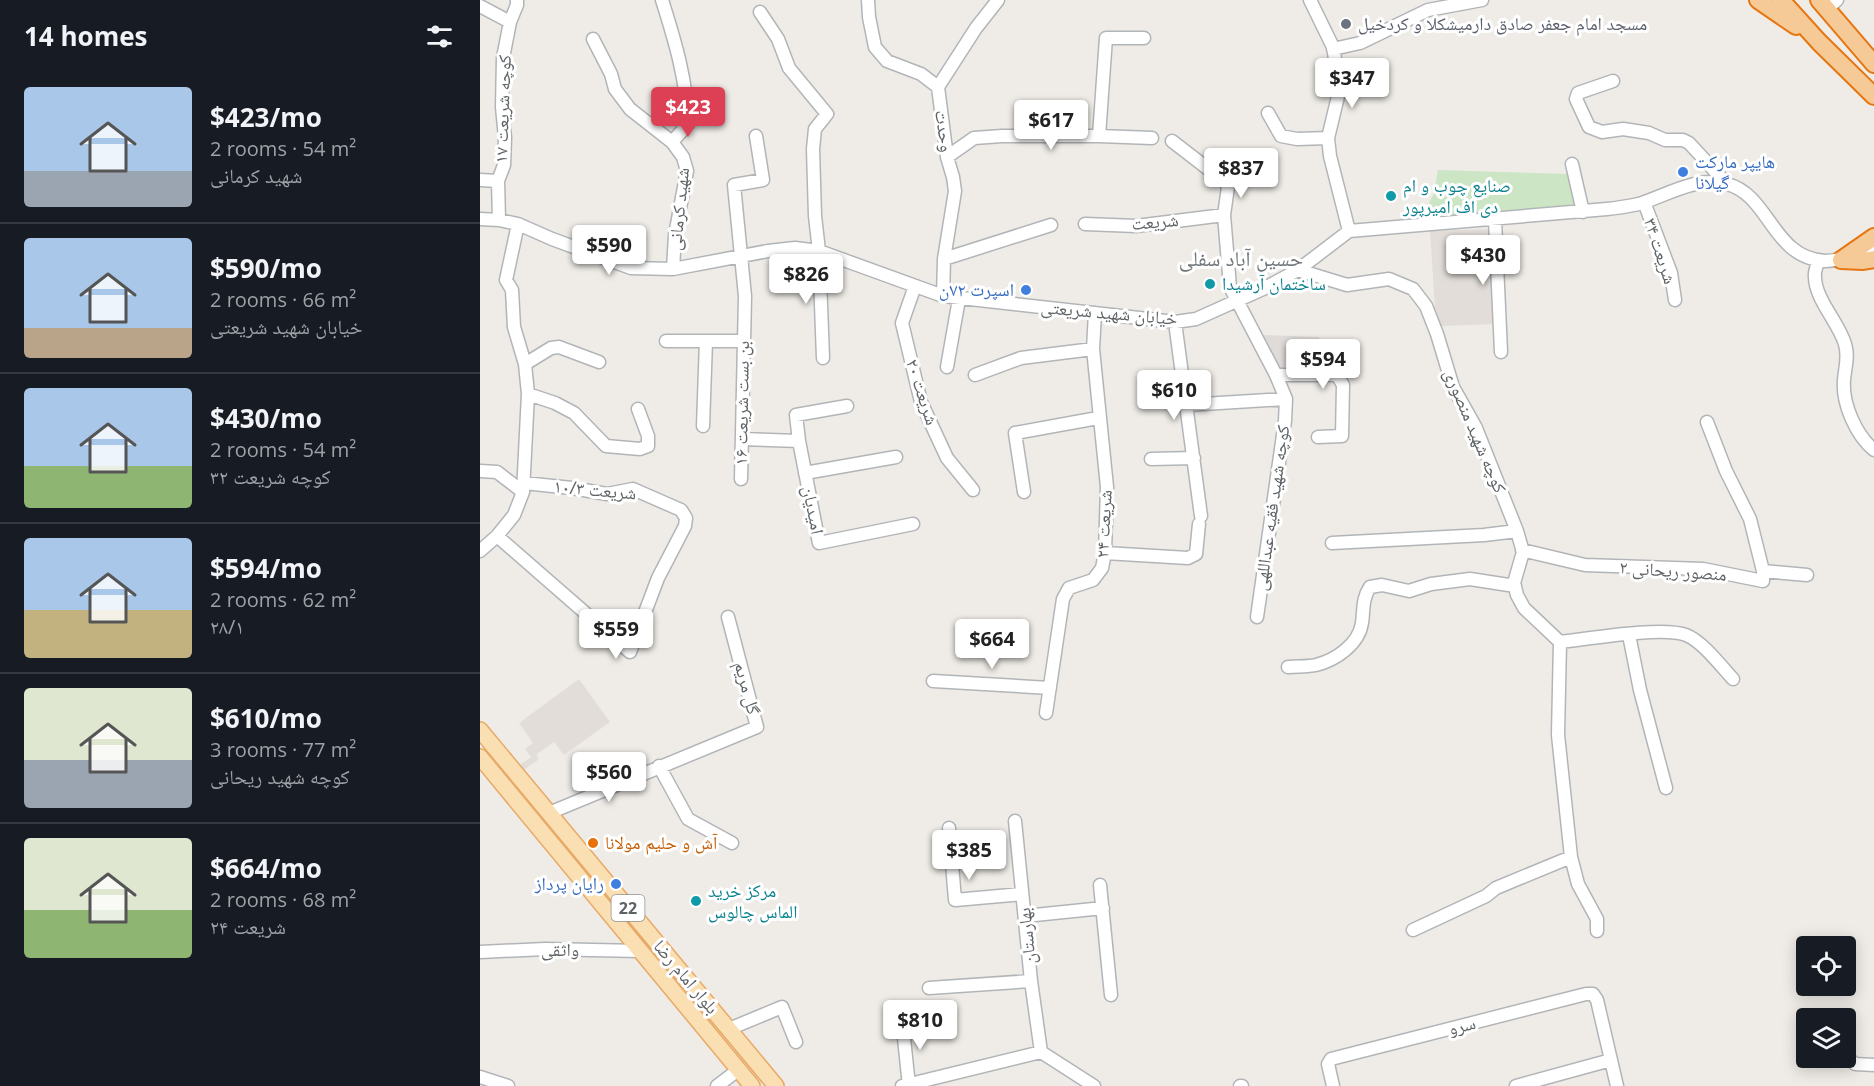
<!DOCTYPE html>
<meta charset="utf-8">
<style>
body{margin:0;font-family:"Open Sans","Noto Naskh Arabic",sans-serif;background:#242831;color:#f1f3f6;height:100vh;display:flex;flex-direction:column;font-size:22px;white-space:nowrap}
*{box-sizing:border-box;margin:0}
p{font-size:20px;color:#9ea1a6}
.icon{flex:none;width:33px;height:33px;fill:none;stroke:currentColor;stroke-width:2;stroke-linecap:round;stroke-linejoin:round}
.map{position:relative;flex:1;overflow:hidden}
.sheet{display:flex;flex-direction:column;background:#171b24;width:480px}
.sheet>*{flex:none}
.buttons{position:absolute;left:1316px;top:936px;display:grid;gap:12px}
.buttons a{display:grid;place-items:center;width:60px;height:60px;border-radius:6px;background:#171b24;box-shadow:0 3px 15px #0003;font-size:30px}
.price{position:absolute;translate:-50% -51px;padding:0 14px;border-radius:6px;background:#fff;color:#222;font-size:20px;line-height:39px;filter:drop-shadow(0 2px 3px #0008)}
.price::after{content:'';position:absolute;left:50%;top:36px;width:18px;height:14px;margin-left:-9px;background:inherit;clip-path:polygon(0 0,100% 0,50% 100%)}
.price.selected{background:#dd3f54;color:#fff}
ul{padding:0;list-style:none}
li{display:flex;align-items:center;gap:18px;height:150px;padding:0 24px}
li+li{border-top:2px solid #363941}
li span{display:grid;place-items:center;flex:none;width:168px;height:120px;border-radius:6px;color:#555}
li>.icon{margin-inline-start:auto}
span .icon{width:72px;height:72px;fill:#fffc;stroke-width:1}
li b{font-size:26px}
h2{display:flex;justify-content:space-between;align-items:center;height:72px;padding:0 24px;font-size:26px}
main{display:flex;flex:1;min-height:0}
.map>svg:first-child{display:block}
.industrial{fill:#dedbd9}
.education{fill:#e2ddd8}
.green{fill:#cce5c5}
.lines{fill:none;stroke-linecap:round;stroke-linejoin:round}
.minor-casing{stroke:#b2b5b8;stroke-width:15}
.major-casing{stroke:#e8a967;stroke-width:18}
.highway-casing{stroke:#e67611;stroke-width:20}
.minor{stroke:#fff;stroke-width:12}
.major{stroke:#f9dfb2;stroke-width:15}
.highway{stroke:#f6ca97;stroke-width:16}
.worship-dot{fill:#6b7280;stroke:#fff;stroke-width:2}
.shop-dot{fill:#3f7fe0;stroke:#fff;stroke-width:2}
.culture-dot{fill:#0f9aa8;stroke:#fff;stroke-width:2}
.food-dot{fill:#e8710a;stroke:#fff;stroke-width:2}
.labels{text-anchor:middle;stroke-width:6;stroke-linejoin:round;paint-order:stroke}
.shield{fill:#fff;stroke:#8e9294;stroke-width:1.5}
.shield-label{font-size:16px;font-weight:bold;fill:#5e6366}
.worship-label{font-size:18px;fill:#5b616d;stroke:#fff;text-anchor:start}
.street-label{font-size:18px;fill:#5e6366;stroke:#fff}
.shop-label{font-size:18px;fill:#366cbe;stroke:#fff;text-anchor:end}
.culture-label{font-size:18px;fill:#0d838f;stroke:#fff;text-anchor:start}
.food-label{font-size:18px;fill:#c56008;stroke:#fff;text-anchor:start}
.quarter-label{font-size:21px;fill:#6f7578;stroke:#fff}
</style>
<main>
<section class="sheet">
<h2>14 homes<svg class="icon" aria-label="filters" viewBox="0 0 24 24"><path d="M4 7h16M4 17h16"/><circle cx="9" cy="7" r="2"/><circle cx="15" cy="17" r="2"/></svg></h2>
<ul>
<li><span style="background:linear-gradient(#a9c7e8 70%,#9aa5b1 0)"><svg class="icon" aria-label="home" viewBox="0 0 24 24"><path d="M3 11l9-7 9 7M6 9v11h12V9"/></svg></span><div><b>$423/mo</b><p>2 rooms · 54 m²</p><p>شهید کرمانی</p></div></li>
<li><span style="background:linear-gradient(#a9c7e8 75%,#b9a48a 0)"><svg class="icon" aria-label="home" viewBox="0 0 24 24"><path d="M3 11l9-7 9 7M6 9v11h12V9"/></svg></span><div><b>$590/mo</b><p>2 rooms · 66 m²</p><p>خیابان شهید شریعتی</p></div></li>
<li><span style="background:linear-gradient(#a9c7e8 65%,#8fb573 0)"><svg class="icon" aria-label="home" viewBox="0 0 24 24"><path d="M3 11l9-7 9 7M6 9v11h12V9"/></svg></span><div><b>$430/mo</b><p>2 rooms · 54 m²</p><p>کوچه شریعت ۳۲</p></div></li>
<li><span style="background:linear-gradient(#a9c7e8 60%,#c2b280 0)"><svg class="icon" aria-label="home" viewBox="0 0 24 24"><path d="M3 11l9-7 9 7M6 9v11h12V9"/></svg></span><div><b>$594/mo</b><p>2 rooms · 62 m²</p><p>۲۸/۱</p></div></li>
<li><span style="background:linear-gradient(#dfe7d0 60%,#9aa5b1 0)"><svg class="icon" aria-label="home" viewBox="0 0 24 24"><path d="M3 11l9-7 9 7M6 9v11h12V9"/></svg></span><div><b>$610/mo</b><p>3 rooms · 77 m²</p><p>کوچه شهید ریحانی</p></div></li>
<li><span style="background:linear-gradient(#dfe7d0 60%,#8fb573 0)"><svg class="icon" aria-label="home" viewBox="0 0 24 24"><path d="M3 11l9-7 9 7M6 9v11h12V9"/></svg></span><div><b>$664/mo</b><p>2 rooms · 68 m²</p><p>شریعت ۲۴</p></div></li>
</ul>
</section>
<div class="map">
<svg width="1394" height="1086" viewBox="0 0 1394 1086">
<rect width="100%" height="100%" fill="#efece7"/>
<path class="industrial" d="M 783,335 L 839,337 L 836,370 L 799,371 L 789,354 Z"/>
<path class="education" d="M 1010,229 L 1015,324 L 961,326 L 955,308 L 950,231 Z
M 99,679 L 130,722 L 84,755 L 74,742 L 57,754 L 58,760 L 41,772 L 37,767 L 51,757 L 45,749 L 53,743 L 39,723 Z"/>
<path class="green" d="M 958,170 L 1089,174 L 1096,210 L 948,219 L 944,213 L 954,193 Z"/>
<g class="lines">
<defs>
<path id="minor" d="M 182,0 C 195,41 207,81 208,124 L 192,142
M 388,0 L 389,17 L 395,47 L 407,61 L 441,74 L 458,87 L 467,157 L 473,177 L 475,191 L 464,259 L 463,296
M 830,0 L 853,47 L 860,88 L 848,138 L 850,156 L 869,231
M 0,6 L 30,22
M 1347,9 L 1357,0
M 280,12 L 298,39 L 309,68 L 347,114 L 335,129 L 333,149 L 335,216 L 339,251 L 343,358
M 113,39 L 131,74 L 135,89 L 150,109 L 192,142 L 203,157 L 207,171 L 195,235 L 193,269
M 853,49 L 880,43 L 948,10 L 1002,0
M 1133,81 L 1098,93 L 1096,99 L 1109,127 L 1122,132 L 1143,129 L 1169,133 L 1185,140 L 1203,140 L 1209,143 L 1246,183
M 458,87 L 496,28 L 518,0
M 788,113 L 801,136 L 817,139 L 848,138
M 619,136 L 626,38 L 664,38
M 692,141 L 745,182 L 748,187 L 744,215 L 750,287 L 796,375 L 806,399 L 805,421 L 777,617
M 467,157 L 494,138 L 522,136 L 619,136 L 672,138
M 1092,164 L 1103,212
M 0,180 L 18,181
M 1164,202 L 1191,273 L 1195,300
M 0,219 L 19,220 L 38,224 L 72,239 L 151,268 L 193,269 L 288,251 L 315,248 L 339,251 L 463,296 L 695,322 L 716,319 L 783,289 L 818,270 L 869,231 L 1127,209 C 1138,208 1149,206 1159,204 C 1187,195 1217,176 1247,184 C 1290,195 1292,258 1345,261 C 1363,261 1377,253 1394,250
M 19,220 L 18,181 L 24,165 L 25,138 L 22,107 L 23,58 L 30,22 L 37,5 L 37,0
M 1015,220 L 1021,352
M 605,224 L 656,226 L 744,215
M 464,259 L 571,225
M 1339,260 C 1337,265 1334,272 1335,277 C 1335,299 1359,323 1365,344 C 1369,357 1365,367 1364,380 C 1362,404 1376,435 1394,450
M 818,270 L 867,285 L 909,279 L 933,289 L 946,306 L 957,334 L 973,387 L 996,428 L 1037,531 L 1043,552 L 1034,583 L 1037,595 L 1044,608 L 1080,642
M 435,286 L 422,323 L 441,402 L 467,458 L 493,490
M 695,322 L 721,516
M 186,341 L 263,341
M 45,364 L 71,348 L 79,347 L 119,362
M 467,367 L 479,299
M 495,375 L 541,358 L 613,349
M 796,375 L 857,375 L 863,385 L 862,436 L 838,437
M 48,394 L 75,403 L 94,413 L 126,446 L 160,449 L 168,446 L 168,436 L 158,409
M 707,405 L 806,399
M 223,426 L 226,341
M 262,439 L 319,441 L 339,543 L 433,524
M 319,441 L 316,415 L 367,406
M 671,459 L 714,458
M 0,471 L 17,472 L 43,492
M 325,473 L 416,457
M 261,479 L 265,296 L 254,185 L 283,180 L 276,136
M 544,492 L 535,433 L 618,418
M 17,536 L 150,652 L 178,578 L 205,526 L 206,518 L 201,510 L 153,489 L 127,494 L 92,488 L 44,483
M 852,543 L 1004,535 L 1037,531
M 1042,550 L 1105,565 L 1223,569 L 1283,581 L 1283,571 L 1270,519 L 1246,471 L 1227,422
M 0,551 L 17,536 L 34,515 L 43,492 L 48,394 L 45,364 L 34,327 L 32,290 L 26,280 L 38,224
M 625,553 L 708,558 L 716,554 L 719,524
M 1283,571 L 1327,575
M 1149,635 L 1160,690 L 1186,788
M 1080,642 L 1078,735 L 1091,857 L 1098,884 L 1117,919 L 1117,931
M 1080,642 C 1108,639 1182,626 1206,635 C 1222,641 1241,666 1253,679
M 808,667 C 817,666 827,667 836,665 C 856,660 879,644 882,623 C 884,609 882,599 890,587 L 902,585 L 929,591 L 951,584 L 990,579 L 1035,586
M 453,681 L 570,688
M 566,713 L 583,599 L 589,588 L 613,580 L 622,568 L 625,553 L 627,487 L 613,349 L 615,313
M 179,766 L 208,819 L 252,843
M 69,813 L 277,727 L 248,617
M 535,821 L 551,981 L 561,1052
M 469,828 L 475,900 L 542,894
M 620,885 L 631,995
M 545,916 L 623,908
M 933,930 L 1006,896 L 1016,888 L 1091,857
M 0,952 L 65,949 L 160,951
M 449,988 L 551,981
M 422,1019 L 429,1086
M 249,1029 L 302,1007 L 316,1042
M 561,1052 L 614,1086
M 1365,1055 L 1375,1064 L 1394,1065
M 0,1077 L 28,1086
M 237,1086 L 258,1070
M 422,1086 L 561,1052
M 760,1086 L 762,1086
M 853,1086 L 848,1064 L 851,1059 L 1106,994 L 1113,994 L 1117,1000 L 1137,1086
M 1036,1086 L 1131,1060"/>
<path id="major" d="M 0,730 L 296,1086
M 0,757 L 272,1086"/>
<path id="highway" d="M 1278,0 L 1316,26
M 1301,0 L 1339,42 L 1394,96
M 1339,0 L 1394,64
M 1361,260 L 1394,237
M 1361,260 L 1383,261 L 1394,259"/>
</defs>
<use href="#minor" class="minor-casing"/>
<use href="#major" class="major-casing"/>
<use href="#highway" class="highway-casing"/>
<use href="#minor" class="minor"/>
<use href="#major" class="major"/>
<use href="#highway" class="highway"/>
</g>
<circle class="worship-dot" cx="866" cy="24" r="6"/>
<g class="shop-dot">
<circle cx="1203" cy="172" r="6"/>
<circle cx="546" cy="290" r="6"/>
<circle cx="136" cy="884" r="6"/>
</g>
<g class="culture-dot">
<circle cx="911" cy="196" r="6"/>
<circle cx="730" cy="284" r="6"/>
<circle cx="216" cy="901" r="6"/>
</g>
<circle class="food-dot" cx="113" cy="843" r="6"/>
<g class="labels">
<rect class="shield" x="131.5" y="895" width="33" height="26" rx="4.5"/>
<g class="shield-label">
<text x="148" y="914">22</text>
</g>
<g class="worship-label">
<text x="878" y="30">مسجد امام جعفر صادق دارمیشکلا و کردخیل</text>
</g>
<g class="street-label">
<text transform="translate(23 109) rotate(-88)" y="6">کوچه شریعت ۱۷</text>
<text transform="translate(464 131) rotate(82)" y="6">وحدت</text>
<text transform="translate(199 209) rotate(-84)" y="6">شهید کرمانی</text>
<text transform="translate(675 222) rotate(-5)" y="6">شریعت</text>
<text transform="translate(1180 251) rotate(72)" y="6">شریعت ۳۴</text>
<text transform="translate(629 313) rotate(5)" y="6">خیابان شهید شریعتی</text>
<text transform="translate(442 392) rotate(72)" y="6">شریعت ۲۰</text>
<text transform="translate(262 403) rotate(-89)" y="6">بن بست شریعت ۱۶</text>
<text transform="translate(995 431) rotate(67)" y="6">کوچه شهید منصوری</text>
<text transform="translate(115 490) rotate(5)" y="6">شریعت ۱۰/۳</text>
<text transform="translate(792 508) rotate(-82)" y="6">کوچه شهید فقیه عبداللهی</text>
<text transform="translate(333 510) rotate(79)" y="6">امیدیان</text>
<text transform="translate(624 524) rotate(-87)" y="6">شریعت ۲۴</text>
<text transform="translate(1193 571) rotate(4)" y="6">منصور ریحانی ۲</text>
<text transform="translate(267 688) rotate(75)" y="6">گل مریم</text>
<text transform="translate(547 936) rotate(-96)" y="6">بهارستان</text>
<text x="80" y="956">واثقی</text>
<text transform="translate(206 977) rotate(50)" y="6">بلوار امام رضا</text>
<text transform="translate(982 1026) rotate(-14)" y="6">سرو</text>
</g>
<g class="shop-label">
<text x="1215" y="168" text-anchor="start">هایپر مارکت<tspan x="1215" dy="21">گیلانا</tspan></text>
<text x="534" y="296">اسپرت ۷۲ن</text>
<text x="124" y="890">رایان پرداز</text>
</g>
<g class="culture-label">
<text x="923" y="192">صنایع چوب و ام<tspan x="923" dy="21">دی اف امیرپور</tspan></text>
<text x="742" y="290">ساختمان آرشیدا</text>
<text x="228" y="897">مرکز خرید<tspan x="228" dy="21">الماس چالوس</tspan></text>
</g>
<g class="food-label">
<text x="125" y="849">آش و حلیم مولانا</text>
</g>
<g class="quarter-label">
<text x="761" y="266">حسین آباد سفلی</text>
</g>
</g>
</svg>
<div class="buttons">
<a><svg class="icon" aria-label="locate" viewBox="0 0 24 24"><circle cx="12" cy="12" r="6"/><path d="M12 2v4M12 18v4M2 12h4M18 12h4"/></svg></a>
<a><svg class="icon" aria-label="layers" viewBox="0 0 24 24"><path d="M12 4l9 5-9 5-9-5zM3 14l9 5 9-5"/></svg></a>
</div>
<b class="price" style="left:872px;top:109px">$347</b>
<b class="price selected" style="left:208px;top:138px">$423</b>
<b class="price" style="left:571px;top:151px">$617</b>
<b class="price" style="left:761px;top:199px">$837</b>
<b class="price" style="left:129px;top:276px">$590</b>
<b class="price" style="left:1003px;top:286px">$430</b>
<b class="price" style="left:326px;top:305px">$826</b>
<b class="price" style="left:843px;top:390px">$594</b>
<b class="price" style="left:694px;top:421px">$610</b>
<b class="price" style="left:136px;top:660px">$559</b>
<b class="price" style="left:512px;top:670px">$664</b>
<b class="price" style="left:129px;top:803px">$560</b>
<b class="price" style="left:489px;top:881px">$385</b>
<b class="price" style="left:440px;top:1051px">$810</b>
</div>
</main>
